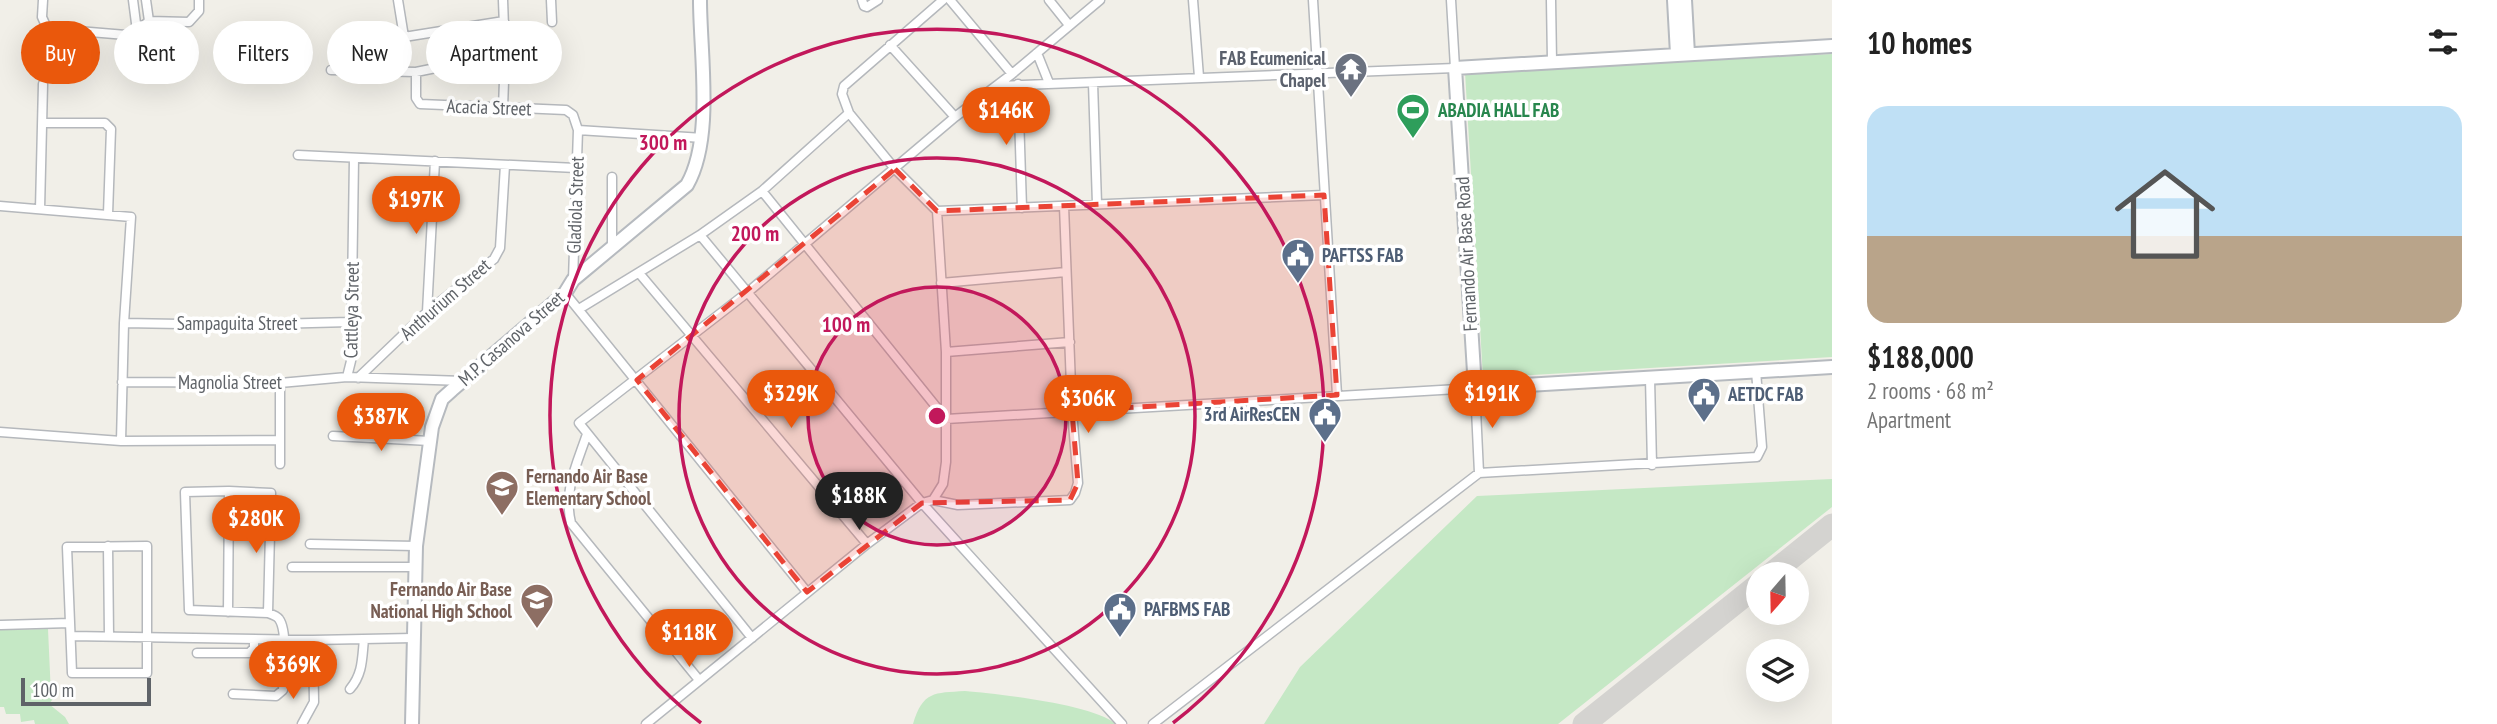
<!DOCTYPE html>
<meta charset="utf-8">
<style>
body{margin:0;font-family:"PT Sans Narrow",sans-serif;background:#f2f2f2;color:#222;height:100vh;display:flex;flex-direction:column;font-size:26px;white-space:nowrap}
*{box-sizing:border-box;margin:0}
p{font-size:23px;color:#767676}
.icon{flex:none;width:38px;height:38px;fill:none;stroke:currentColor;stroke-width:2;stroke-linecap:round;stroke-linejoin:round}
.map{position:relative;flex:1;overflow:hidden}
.panel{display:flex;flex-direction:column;background:#fff;width:665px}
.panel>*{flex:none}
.banner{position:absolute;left:21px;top:21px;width:665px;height:63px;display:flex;gap:14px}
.needle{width:46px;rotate:200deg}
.fabs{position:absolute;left:1746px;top:562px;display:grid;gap:14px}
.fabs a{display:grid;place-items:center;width:63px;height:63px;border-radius:50%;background:#fff;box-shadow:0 7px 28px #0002;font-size:35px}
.scale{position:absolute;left:21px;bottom:18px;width:130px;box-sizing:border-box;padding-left:7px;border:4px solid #5f6368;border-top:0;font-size:19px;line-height:24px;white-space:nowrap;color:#5f6368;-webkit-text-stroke:5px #fff;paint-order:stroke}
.price{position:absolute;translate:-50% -60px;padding:0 16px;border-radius:24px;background:#ea580c;color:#fff;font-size:23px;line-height:46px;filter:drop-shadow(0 2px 4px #0008)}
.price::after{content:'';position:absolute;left:50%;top:42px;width:21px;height:16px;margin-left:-10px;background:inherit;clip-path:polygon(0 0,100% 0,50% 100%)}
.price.selected{background:#222;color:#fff}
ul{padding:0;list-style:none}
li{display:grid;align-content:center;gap:14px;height:371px;padding:0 35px}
li span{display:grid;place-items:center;height:217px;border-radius:21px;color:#555}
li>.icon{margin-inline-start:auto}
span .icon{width:126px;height:126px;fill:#fffc;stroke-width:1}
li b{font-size:30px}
h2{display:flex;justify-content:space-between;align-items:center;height:84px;padding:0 35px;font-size:30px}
.tag{padding:0 24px;border-radius:32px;background:#fff;box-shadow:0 7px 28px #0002;font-size:24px;line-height:63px}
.tag.selected{background:#ea580c;color:#fff}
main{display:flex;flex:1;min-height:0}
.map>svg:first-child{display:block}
.green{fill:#c5e8c5}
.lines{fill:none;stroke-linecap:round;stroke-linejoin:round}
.taxiway{stroke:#d4d3d0;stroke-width:23}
.street-casing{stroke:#b5b8bc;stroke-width:11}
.secondary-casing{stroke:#b6babf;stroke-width:16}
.street{stroke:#fff;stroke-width:8}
.secondary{stroke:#fff;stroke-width:12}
.marked{fill:#ea4335;fill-opacity:0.2;stroke:#ea4335;stroke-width:5;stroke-dasharray:14 9;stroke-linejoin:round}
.ring{fill:none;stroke:#c2185b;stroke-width:3.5}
.labels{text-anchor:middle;stroke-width:7;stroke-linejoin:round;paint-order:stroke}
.worship-label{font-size:19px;font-weight:bold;fill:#5b616d;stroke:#fff;text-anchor:end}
.street-label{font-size:19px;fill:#5f6368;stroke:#fff}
.leisure-label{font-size:19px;font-weight:bold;fill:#27864d;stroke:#fff;text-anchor:start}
.service-label{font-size:19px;font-weight:bold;fill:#4e5e75;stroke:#fff;text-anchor:start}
.education-label{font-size:19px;font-weight:bold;fill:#785e54;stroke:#fff;text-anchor:start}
.centre{fill:#c2185b;stroke:#fff;stroke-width:3.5}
.ring-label{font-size:21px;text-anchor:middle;font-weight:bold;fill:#c2185b;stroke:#fff;stroke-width:7;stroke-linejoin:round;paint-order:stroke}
</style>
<main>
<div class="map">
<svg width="1832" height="724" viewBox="0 0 1832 724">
<rect width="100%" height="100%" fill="#f1efe8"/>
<path class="green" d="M 1832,54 L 1832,357 L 1483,378 L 1465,72 Z
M 1832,479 L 1832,507 L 1558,724 L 1264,724 L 1300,667 L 1477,496 Z
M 48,629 L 51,695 L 55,696 L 49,704 L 65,717 L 69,724 L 35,724 L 34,720 L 21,722 L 20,714 L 6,714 L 4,707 L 0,707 L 0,630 Z
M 965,691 C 999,694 1092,704 1116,724 L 913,724 C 923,691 934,693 965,691 Z"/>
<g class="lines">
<path class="taxiway" d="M 1771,574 L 1832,525
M 1584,724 L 1759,584"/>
<defs>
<path id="street" d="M 43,0 L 42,17 L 46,26 L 54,29 L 126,35 L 137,31 L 149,21 L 189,22 L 199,11 L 199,0
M 133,0 L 137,31
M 146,0 L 149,21
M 398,0 L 404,37 L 504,21
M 503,0 L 505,54 L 503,108
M 551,0 L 552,22
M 862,0 L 864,6 L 867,7 L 878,0
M 943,0 L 844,86 L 842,94 L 849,113 L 895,169 L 937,211 L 1324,195
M 950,0 L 1012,74
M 1049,0 L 1069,25
M 1193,0 L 1199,77
M 1313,0 L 1337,395
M 1551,0 L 1552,61
M 544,45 L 546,72
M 890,45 L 955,117
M 1037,53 L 1049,83
M 331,70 L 416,72 L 505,54 L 545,54
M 416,72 L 416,98 L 420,104 L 566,110 L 573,115 L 578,130 L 573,280
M 1093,83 L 1097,204
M 1018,84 L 1022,208
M 997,86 L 1455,68 L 1451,0
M 42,123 L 105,123 L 111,129 L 108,214
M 578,130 L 703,138
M 298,155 L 576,168
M 762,191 L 946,419 L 1475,388 L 1479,473
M 0,206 L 131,217 L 124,323 L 121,441
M 40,209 L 43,84
M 700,235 L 922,503 L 1122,724
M 612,248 L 612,177
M 639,273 L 867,544
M 941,283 L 1066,272
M 565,293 L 807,592
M 579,309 L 700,235 L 762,191 L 849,113
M 427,312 L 435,161
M 124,323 L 237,325 L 350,322
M 946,352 L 1070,342
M 347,377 L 351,361 L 354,158
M 358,378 L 427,312 L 494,259 L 500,248 L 505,165
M 1650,378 L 1652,465
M 122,382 L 280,383 L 347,377 L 463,381
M 0,432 L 121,441 L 280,440
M 587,434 C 577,464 563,491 571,523 L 699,680
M 333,436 L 430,441
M 280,464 L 280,383
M 933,500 L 958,505 L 1070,500 L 1075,493 L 1078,483 L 1072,411 L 1064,206
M 310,544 L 416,546
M 108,546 L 109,636
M 147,546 L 147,673 L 72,673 L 67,547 Z
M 292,567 L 415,567
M 228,612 L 229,491
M 1,625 L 70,623
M 71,636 L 313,640 L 413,638
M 752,638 L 579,423 L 748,292 L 955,117 L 1012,74 L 1100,0
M 197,653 L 249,653 L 254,648 L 254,639
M 350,689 C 363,674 362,658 364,639
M 233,694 L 276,696 L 283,690 C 284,674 288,631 279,619 C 277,616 271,614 268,613 L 189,610 L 185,492 L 229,491 L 271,493 L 268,613
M 302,724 L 314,702 L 313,640
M 646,724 L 867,544 L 922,503 L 933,500 L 943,484 L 946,462 L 946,352 L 937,211
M 1153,724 L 1479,473 L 1757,457 L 1762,447 L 1756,371"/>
<path id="secondary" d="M 1674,0 L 1677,54
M 1685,0 L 1688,54
M 1832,46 L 1455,68 L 1475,388 L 1832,367
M 412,724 L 416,546 L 432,427 L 442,399 L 452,390 L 565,293 L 573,280 L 687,185 C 714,138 700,54 700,0"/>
</defs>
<use href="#street" class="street-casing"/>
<use href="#secondary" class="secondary-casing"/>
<use href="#street" class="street"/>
<use href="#secondary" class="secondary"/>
</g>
<path class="marked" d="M 895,169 L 937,211 L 1324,195 L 1337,395 L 1072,411 L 1078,483 L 1070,500 L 922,503 L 807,592 L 637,380 Z"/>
<circle cx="937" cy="416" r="129" fill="#c2185b" fill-opacity=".12"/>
<g class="ring">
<circle cx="937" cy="416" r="129"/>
<circle cx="937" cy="416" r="258"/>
<path d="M701 723A387 387 0 1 1 1173 723"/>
</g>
<defs>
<symbol id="temple-pin" viewBox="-11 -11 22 30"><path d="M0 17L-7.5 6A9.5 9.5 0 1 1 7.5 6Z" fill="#6b7280" stroke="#fff"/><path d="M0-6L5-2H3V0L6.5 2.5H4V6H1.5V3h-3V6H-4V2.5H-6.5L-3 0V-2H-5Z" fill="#fff"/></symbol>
<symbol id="stadium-pin" viewBox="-11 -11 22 30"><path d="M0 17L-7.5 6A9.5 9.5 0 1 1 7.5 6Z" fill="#2e9e5b" stroke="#fff"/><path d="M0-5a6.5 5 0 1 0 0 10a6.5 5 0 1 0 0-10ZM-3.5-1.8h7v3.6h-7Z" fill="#fff"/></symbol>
<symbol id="civic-pin" viewBox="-11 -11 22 30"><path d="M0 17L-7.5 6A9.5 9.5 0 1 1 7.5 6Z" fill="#5c6f8a" stroke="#fff"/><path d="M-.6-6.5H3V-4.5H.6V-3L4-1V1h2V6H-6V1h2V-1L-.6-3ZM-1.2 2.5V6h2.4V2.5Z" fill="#fff"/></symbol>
<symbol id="school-pin" viewBox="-11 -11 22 30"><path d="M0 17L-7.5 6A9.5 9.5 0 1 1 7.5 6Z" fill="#8d6e63" stroke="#fff"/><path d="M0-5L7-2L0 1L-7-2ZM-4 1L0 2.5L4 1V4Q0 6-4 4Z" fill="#fff"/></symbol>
</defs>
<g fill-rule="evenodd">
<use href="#temple-pin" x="1332" y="50" width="38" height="52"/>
<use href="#stadium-pin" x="1394" y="91" width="38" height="52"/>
<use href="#civic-pin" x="1279" y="236" width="38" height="52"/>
<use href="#civic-pin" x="1685" y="375" width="38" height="52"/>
<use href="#civic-pin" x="1306" y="395" width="38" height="52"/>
<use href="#school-pin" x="483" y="468" width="38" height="52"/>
<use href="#school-pin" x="518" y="581" width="38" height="52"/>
<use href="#civic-pin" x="1101" y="590" width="38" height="52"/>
</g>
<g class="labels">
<g class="worship-label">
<text x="1326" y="65">FAB Ecumenical<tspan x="1326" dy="22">Chapel</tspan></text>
</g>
<g class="street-label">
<text transform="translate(489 107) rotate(2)" y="7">Acacia Street</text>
<text transform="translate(575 205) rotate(-88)" y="7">Gladiola Street</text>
<text transform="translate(1466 254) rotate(-93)" y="7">Fernando Air Base Road</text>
<text transform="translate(445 299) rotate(-41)" y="7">Anthurium Street</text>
<text transform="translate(351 310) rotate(-89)" y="7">Cattleya Street</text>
<text x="237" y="330">Sampaguita Street</text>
<text transform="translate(511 338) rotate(-41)" y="7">M.P. Casanova Street</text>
<text x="230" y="389">Magnolia Street</text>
</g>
<g class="leisure-label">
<text x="1438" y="117">ABADIA HALL FAB</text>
</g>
<g class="service-label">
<text x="1322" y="262">PAFTSS FAB</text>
<text x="1728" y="401">AETDC FAB</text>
<text x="1300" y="421" text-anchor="end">3rd AirResCEN</text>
<text x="1144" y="616">PAFBMS FAB</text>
</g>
<g class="education-label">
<text x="526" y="483">Fernando Air Base<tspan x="526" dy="22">Elementary School</tspan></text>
<text x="512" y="596" text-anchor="end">Fernando Air Base<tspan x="512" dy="22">National High School</tspan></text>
</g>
</g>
<circle cx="937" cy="416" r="10" class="centre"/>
<g class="ring-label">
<text x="663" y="150">300 m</text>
<text x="755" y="241">200 m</text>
<text x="846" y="332">100 m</text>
</g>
</svg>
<div class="fabs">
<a><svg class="needle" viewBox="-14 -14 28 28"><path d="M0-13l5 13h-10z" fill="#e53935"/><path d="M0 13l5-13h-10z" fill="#767676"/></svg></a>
<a><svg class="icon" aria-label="layers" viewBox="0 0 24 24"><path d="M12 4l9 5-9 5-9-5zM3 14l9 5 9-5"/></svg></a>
</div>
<div class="scale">100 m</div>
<b class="price" style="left:1006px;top:147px">$146K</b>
<b class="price" style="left:416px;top:236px">$197K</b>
<b class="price" style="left:791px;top:430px">$329K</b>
<b class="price" style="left:1492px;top:430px">$191K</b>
<b class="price" style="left:1088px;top:435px">$306K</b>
<b class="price" style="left:381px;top:453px">$387K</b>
<b class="price selected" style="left:859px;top:532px">$188K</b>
<b class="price" style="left:256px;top:555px">$280K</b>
<b class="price" style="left:689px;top:669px">$118K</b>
<b class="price" style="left:293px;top:701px">$369K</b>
<div class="banner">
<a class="tag selected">Buy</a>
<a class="tag">Rent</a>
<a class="tag">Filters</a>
<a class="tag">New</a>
<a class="tag">Apartment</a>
</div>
</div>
<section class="panel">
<h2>10 homes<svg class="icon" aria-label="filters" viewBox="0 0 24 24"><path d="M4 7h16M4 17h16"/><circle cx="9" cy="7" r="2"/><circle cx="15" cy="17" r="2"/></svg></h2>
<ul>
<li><span style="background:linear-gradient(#bfe0f5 60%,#b9a48a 0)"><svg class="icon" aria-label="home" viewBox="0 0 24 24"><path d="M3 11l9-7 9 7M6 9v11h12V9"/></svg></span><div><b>$188,000</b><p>2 rooms · 68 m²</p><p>Apartment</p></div></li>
</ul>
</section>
</main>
